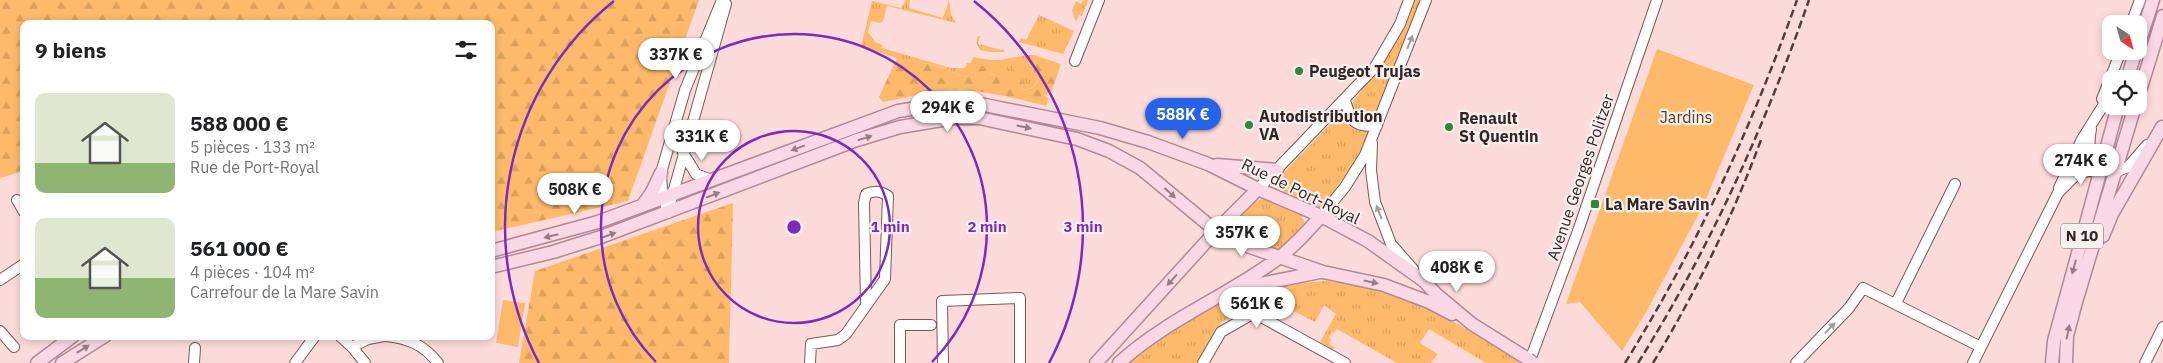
<!DOCTYPE html>
<html lang="fr">
<meta charset="utf-8">
<style>
body{margin:0;font-family:"IBM Plex Sans",sans-serif;background:#f2f2f2;color:#202124;height:100vh;display:flex;flex-direction:column;font-size:19px;white-space:nowrap}
*{box-sizing:border-box;margin:0}
p{font-size:16px;color:#757577}
.icon{flex:none;width:28px;height:28px;fill:none;stroke:currentColor;stroke-width:2;stroke-linecap:round;stroke-linejoin:round}
.map{position:relative;flex:1;overflow:hidden}
.side{position:absolute;left:20px;top:20px;width:475px;height:320px;display:flex;flex-direction:column;background:#fff;border-radius:10px;box-shadow:0 2px 8px #0003}
.side>*{flex:none}
.needle{width:32px;rotate:144deg}
.buttons{position:absolute;left:2102px;top:15px;display:grid;gap:10px}
.buttons a{display:grid;place-items:center;width:45px;height:45px;border-radius:10px;background:#fff;box-shadow:0 2px 8px #0003;font-size:25px}
.price{position:absolute;translate:-50% -42px;padding:0 11px;border-radius:18px;background:#fff;color:#222;font-size:16px;line-height:32px;filter:drop-shadow(0 1px 2px #0008)}
.price::after{content:'';position:absolute;left:50%;top:30px;width:15px;height:11px;margin-left:-8px;background:inherit;clip-path:polygon(0 0,100% 0,50% 100%)}
.price.selected{background:#2563eb;color:#fff}
ul{padding:0;list-style:none}
li{display:flex;align-items:center;gap:15px;height:125px;padding:0 15px}
li span{display:grid;place-items:center;flex:none;width:140px;height:100px;border-radius:10px;color:#555}
li>.icon{margin-inline-start:auto}
span .icon{width:60px;height:60px;fill:#fffc;stroke-width:1}
li b{font-size:21px}
h2{display:flex;justify-content:space-between;align-items:center;height:60px;padding:0 15px;font-size:21px}
.map>svg:first-child{display:block}
.grass{fill:url(#grass-tufts)}
.forest{fill:url(#forest-firs)}
.garden{fill:#feba6a}
.lines{fill:none;stroke-linecap:round;stroke-linejoin:round}
.minor-casing{stroke:#7d5859;stroke-width:12}
.major-casing{stroke:#b38897;stroke-width:15}
.minor{stroke:#fff;stroke-width:10}
.major{stroke:#fad8e6;stroke-width:12}
.rail{stroke:#503e3e;stroke-width:2.5;stroke-dasharray:8 4;stroke-linecap:butt}
.major-bridge-casing{stroke:#b38897;stroke-width:15;stroke-linecap:butt}
.major-bridge{stroke:#fad8e6;stroke-width:12}
.oneway{fill:#a49c9d}
.oneway2{fill:#977e86}
.ring{fill:none;stroke:#7b2cbf;stroke-width:2.5}
.poi-dot{fill:#2e8a3b;stroke:#f9f0f0;stroke-width:2}
.labels{text-anchor:middle;stroke-width:4.5;stroke-linejoin:round;paint-order:stroke}
.shield{fill:#f9f0f0;stroke:#6f6162;stroke-width:1}
.shield-label{font-size:15px;font-weight:bold;fill:#342425}
.poi-label{font-size:16px;font-weight:bold;fill:#342425;stroke:#f9f0f0;text-anchor:start}
.park-label{font-size:16px;fill:#5a3d1b;stroke:#f9f0f0}
.street-label{font-size:16px;fill:#342425;stroke:#f9f0f0}
.centre{fill:#7b2cbf;stroke:#f9f0f0;stroke-width:2.5}
.ring-label{font-size:15px;text-anchor:middle;font-weight:bold;fill:#7b2cbf;stroke:#f9f0f0;stroke-width:4.5;stroke-linejoin:round;paint-order:stroke}
</style>
<div class="map">
<svg width="2163" height="363" viewBox="0 0 2163 363">
<defs>
<pattern id="grass-tufts" width="24" height="20" patternUnits="userSpaceOnUse" patternTransform="scale(1.25)"><rect width="24" height="20" fill="#feba6a"/><path d="M3 7l-1-3M5 7V3M7 7l1-3M15 17l-1-3M17 17v-4M19 17l1-3" fill="none" stroke="#daa05c"/></pattern>
<pattern id="forest-firs" width="22" height="20" patternUnits="userSpaceOnUse" patternTransform="scale(1.25)"><rect width="22" height="20" fill="#feba6a"/><path d="M5 1l3.5 6h-7zM16 11l3.5 6h-7z" fill="#daa05c"/></pattern>
</defs>
<rect width="100%" height="100%" fill="#fedbdb"/>
<path class="grass" d="M 906,0 L 910,0 L 909,8 L 943,18 L 949,0 L 951,15 L 956,23 L 887,6 L 883,21 L 880,23 L 871,21 L 868,32 L 875,42 L 882,45 L 882,48 L 951,68 L 965,68 L 967,63 L 971,63 L 973,57 C 981,58 989,61 997,60 C 1008,60 1029,52 1037,56 L 1031,73 L 1039,79 C 1034,87 1031,90 1021,89 L 1023,78 L 1013,81 L 976,69 L 975,78 L 959,75 L 943,67 L 897,58 L 861,47 L 872,1 L 901,8 Z
M 1083,0 L 1088,0 L 1082,16 L 1079,15 L 1076,22 L 1072,10 L 1076,1 L 1081,4 Z
M 1415,0 L 1422,0 L 1376,117 L 1370,121 L 1356,119 L 1350,109 L 1353,102 C 1377,70 1400,38 1415,0 Z
M 1039,15 L 1074,31 L 1063,54 L 1019,42 L 1021,38 L 1026,40 Z
M 978,36 L 980,36 L 978,44 L 1002,50 L 1003,48 L 1005,52 L 990,52 L 980,50 L 976,43 Z
M 1342,112 L 1371,129 L 1354,163 L 1320,211 L 1269,188 Z
M 1261,199 C 1276,200 1306,209 1305,226 C 1285,246 1284,257 1255,244 C 1247,240 1240,238 1235,231 C 1236,217 1250,205 1261,199 Z
M 1326,281 C 1341,283 1357,283 1371,287 C 1425,303 1472,331 1518,361 L 1517,363 L 1486,363 L 1429,329 L 1420,343 L 1438,354 L 1431,363 L 1397,363 L 1337,329 L 1334,333 L 1332,332 L 1329,338 L 1331,339 L 1329,344 L 1334,347 L 1333,350 L 1320,342 L 1336,314 L 1324,305 L 1315,322 L 1286,307 L 1279,319 L 1259,309 L 1248,309 L 1222,322 L 1204,349 L 1207,352 L 1196,363 L 1128,363 L 1134,357 C 1166,336 1199,310 1235,296 C 1263,286 1296,283 1326,281 Z"/>
<path class="forest" d="M 0,0 L 699,0 L 628,201 L 491,232 L 491,24 L 24,24 L 24,171 L 0,178 Z
M 1037,56 L 1061,64 L 1051,93 L 1048,92 L 1046,97 L 1049,98 L 1046,106 C 1019,99 991,92 963,90 C 937,89 909,97 883,102 L 879,97 L 897,58 L 943,67 L 959,75 L 975,78 L 976,69 L 983,66 L 990,74 L 1013,80 L 1013,68 L 1018,68 L 1023,78 L 1021,89 C 1030,91 1034,87 1039,80 L 1031,73 Z
M 733,203 L 729,363 L 519,363 L 535,271 Z"/>
<path class="garden" d="M 1657,49 L 1754,85 L 1703,206 L 1645,314 L 1622,351 L 1580,302 L 1566,304 Z
M 503,300 L 525,303 L 518,347 L 496,343 Z"/>
<g class="lines">
<defs>
<path id="minor" d="M 2131,24 L 2140,0
M 1075,61 L 1099,0
M 2102,99 L 2121,51
M 1345,100 C 1351,122 1353,126 1377,126
M 2091,129 C 2088,145 2089,157 2100,169
M 1372,143 L 1371,170 L 1375,202 L 1391,244 L 1413,269
M 683,153 L 696,174 L 711,180
M 2059,188 L 2081,141 L 2111,93
M 1258,189 L 1375,67 L 1400,24 L 1409,0
M 17,200 L 24,212
M 671,200 L 726,4
M 668,213 L 662,190 L 661,173 L 685,90 L 722,0
M 1321,216 L 1345,187 L 1365,155 L 1426,0
M 0,280 L 24,264
M 1896,303 L 1955,184
M 0,331 L 14,347
M 340,336 L 352,347 L 365,363
M 386,336 C 408,338 424,345 438,363
M 352,347 L 368,339 L 384,336
M 194,363 L 195,348
M 295,363 L 315,336
M 810,363 L 811,344 L 838,340 L 846,334 L 885,279 L 888,196 C 881,191 875,190 866,194 L 864,203 L 866,305
M 900,363 L 900,325 L 931,325
M 943,363 L 942,301 L 1020,298 L 1020,363
M 1203,363 L 1221,332 L 1254,313 L 1345,363
M 1529,363 L 1578,231 L 1657,0
M 1796,363 L 1849,308 L 1863,288 L 1981,347
M 1973,363 L 2058,193 L 2078,173 L 2100,169 L 2115,172 L 2128,167 L 2147,145
M 2145,363 L 2163,327"/>
<path id="major" d="M 2139,43 L 2153,0
M 2127,79 L 2136,51
M 2139,94 L 2163,16
M 1217,165 L 1277,170
M 642,206 L 652,192 L 661,173
M 2103,236 L 2112,214 L 2162,127
M 491,251 L 598,222 L 898,111 L 950,103 L 980,104 L 1100,128 L 1148,142 L 1208,164 L 1258,189 L 1321,216 L 1368,241 L 1424,281 L 1436,294 L 1472,324 L 1528,359
M 491,267 L 553,252 L 601,237 L 857,140 L 900,127 L 954,118 L 979,118 L 1077,139 L 1109,151 L 1140,168 L 1216,231 L 1250,247 L 1323,272 L 1384,285 L 1429,302 L 1452,314
M 1235,289 L 1320,272
M 37,363 L 73,336
M 62,363 L 105,336
M 1096,363 L 1216,231 L 1258,189
M 1119,363 C 1167,319 1228,296 1280,257 C 1295,245 1308,231 1321,216
M 2052,363 L 2054,341 L 2118,106
M 2066,363 L 2067,336 L 2076,302 L 2135,106"/>
</defs>
<use href="#minor" class="minor-casing"/>
<use href="#major" class="major-casing"/>
<use href="#minor" class="minor"/>
<use href="#major" class="major"/>
<path class="rail" d="M 1625,363 C 1696,249 1752,126 1797,0
M 1638,363 C 1709,250 1765,126 1809,0
M 1653,363 C 1696,292 1732,218 1761,140"/>
<defs>
<path id="major-bridge" d="M 1528,359 L 1533,363"/>
</defs>
<use href="#major-bridge" class="major-bridge-casing"/>
<use href="#major-bridge" class="major-bridge"/>
</g>
<defs><path id="oneway-solid" d="M-6-.8H1V-3.2L6.5 0L1 3.2V.8H-6Z" transform="scale(1.25)"/></defs>
<g class="oneway">
<use href="#oneway-solid" transform="translate(1410 42) rotate(-68)"/>
<use href="#oneway-solid" transform="translate(1379 212) rotate(-111)"/>
<use href="#oneway-solid" transform="translate(1830 328) rotate(-46)"/>
</g>
<g class="oneway2">
<use href="#oneway-solid" transform="translate(1024 127) rotate(12)"/>
<use href="#oneway-solid" transform="translate(865 138) rotate(-17)"/>
<use href="#oneway-solid" transform="translate(798 148) rotate(160)"/>
<use href="#oneway-solid" transform="translate(1170 193) rotate(42)"/>
<use href="#oneway-solid" transform="translate(713 195) rotate(-21)"/>
<use href="#oneway-solid" transform="translate(609 235) rotate(-20)"/>
<use href="#oneway-solid" transform="translate(551 236) rotate(166)"/>
<use href="#oneway-solid" transform="translate(2074 267) rotate(105)"/>
<use href="#oneway-solid" transform="translate(1172 280) rotate(132)"/>
<use href="#oneway-solid" transform="translate(1371 282) rotate(12)"/>
<use href="#oneway-solid" transform="translate(2068 332) rotate(-79)"/>
<use href="#oneway-solid" transform="translate(83 349) rotate(-31)"/>
</g>
<g class="ring">
<circle cx="794" cy="227" r="96"/>
<path d="M656 362A193 193 0 1 1 932 362"/>
<path d="M539 363A289 289 0 0 1 614 1M974 1A289 289 0 0 1 1049 363"/>
</g>
<g class="poi-dot">
<circle cx="1299" cy="71" r="5"/>
<circle cx="1249" cy="125" r="5"/>
<circle cx="1449" cy="127" r="5"/>
<rect x="1590" y="199" width="10" height="10" rx="2.5"/>
</g>
<g class="labels">
<rect class="shield" x="2061" y="223.5" width="42" height="25" rx="4"/>
<g class="shield-label">
<text x="2082" y="241">N 10</text>
</g>
<g class="poi-label">
<text x="1309" y="77">Peugeot Trujas</text>
<text x="1259" y="122">Autodistribution<tspan x="1259" dy="18">VA</tspan></text>
<text x="1459" y="124">Renault<tspan x="1459" dy="18">St Quentin</tspan></text>
<text x="1605" y="210">La Mare Savin</text>
</g>
<g class="park-label">
<text x="1686" y="123">Jardins</text>
</g>
<g class="street-label">
<text transform="translate(1580 177) rotate(-71)" y="6">Avenue Georges Politzer</text>
<text transform="translate(1301 191) rotate(26)" y="6">Rue de Port-Royal</text>
</g>
</g>
<circle cx="794" cy="227" r="8" class="centre"/>
<g class="ring-label">
<text x="890" y="232">1 min</text>
<text x="987" y="232">2 min</text>
<text x="1083" y="232">3 min</text>
</g>
</svg>
<div class="buttons">
<a><svg class="needle" viewBox="-14 -14 28 28"><path d="M0-13l5 13h-10z" fill="#e53935"/><path d="M0 13l5-13h-10z" fill="#757577"/></svg></a>
<a><svg class="icon" aria-label="locate" viewBox="0 0 24 24"><circle cx="12" cy="12" r="6"/><path d="M12 2v4M12 18v4M2 12h4M18 12h4"/></svg></a>
</div>
<b class="price" style="left:676px;top:80px">337K €</b>
<b class="price" style="left:948px;top:133px">294K €</b>
<b class="price selected" style="left:1183px;top:140px">588K €</b>
<b class="price" style="left:702px;top:162px">331K €</b>
<b class="price" style="left:2081px;top:186px">274K €</b>
<b class="price" style="left:575px;top:215px">508K €</b>
<b class="price" style="left:1242px;top:258px">357K €</b>
<b class="price" style="left:1457px;top:293px">408K €</b>
<b class="price" style="left:1257px;top:329px">561K €</b>
<section class="side">
<h2>9 biens<svg class="icon" aria-label="filters" viewBox="0 0 24 24"><path d="M4 7h16M4 17h16"/><circle cx="9" cy="7" r="2"/><circle cx="15" cy="17" r="2"/></svg></h2>
<ul>
<li><span style="background:linear-gradient(#dfe7d0 70%,#8fb573 0)"><svg class="icon" aria-label="home" viewBox="0 0 24 24"><path d="M3 11l9-7 9 7M6 9v11h12V9"/></svg></span><div><b>588 000 €</b><p>5 pièces · 133 m²</p><p>Rue de Port-Royal</p></div></li>
<li><span style="background:linear-gradient(#dfe7d0 60%,#8fb573 0)"><svg class="icon" aria-label="home" viewBox="0 0 24 24"><path d="M3 11l9-7 9 7M6 9v11h12V9"/></svg></span><div><b>561 000 €</b><p>4 pièces · 104 m²</p><p>Carrefour de la Mare Savin</p></div></li>
</ul>
</section>
</div>
